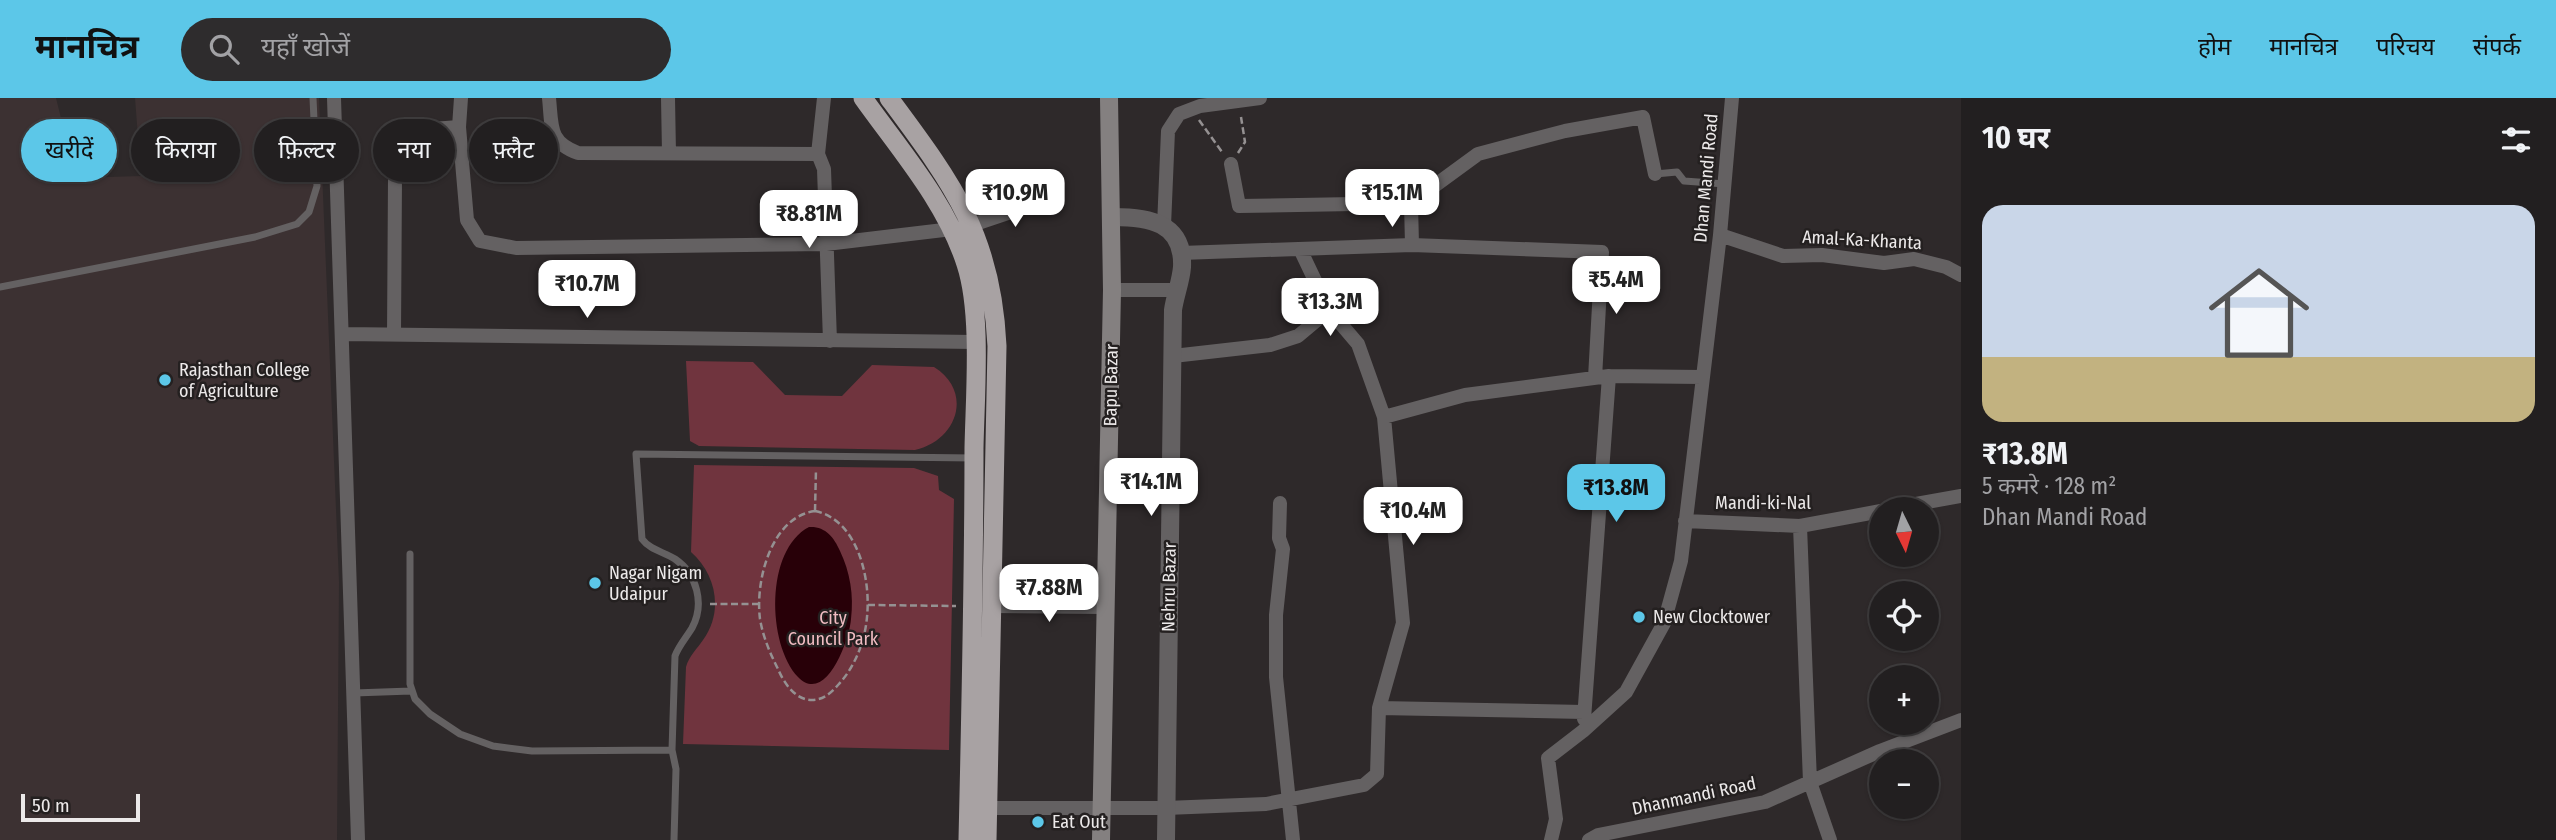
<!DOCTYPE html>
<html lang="hi">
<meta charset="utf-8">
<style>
body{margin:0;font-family:"Fira Sans Condensed","Noto Sans Devanagari",sans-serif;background:#2e2c2d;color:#f1f3f6;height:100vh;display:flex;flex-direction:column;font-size:26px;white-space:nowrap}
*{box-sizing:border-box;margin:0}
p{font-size:23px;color:#a2a2a5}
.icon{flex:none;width:38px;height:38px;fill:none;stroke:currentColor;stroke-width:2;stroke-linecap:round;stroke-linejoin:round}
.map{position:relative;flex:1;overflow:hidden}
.side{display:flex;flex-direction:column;background:#221f20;width:595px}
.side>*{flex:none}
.banner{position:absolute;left:21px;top:21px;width:665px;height:63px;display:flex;gap:14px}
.needle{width:46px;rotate:175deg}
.controls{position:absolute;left:1869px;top:399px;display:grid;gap:14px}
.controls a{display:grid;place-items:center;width:70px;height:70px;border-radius:50%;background:#221f20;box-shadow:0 2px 5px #0004,0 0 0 2px #3f3d3e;font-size:35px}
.scale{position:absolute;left:21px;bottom:18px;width:119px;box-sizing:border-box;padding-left:7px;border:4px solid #ece9e9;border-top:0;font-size:19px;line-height:24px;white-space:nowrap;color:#ece9e9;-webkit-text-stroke:5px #242020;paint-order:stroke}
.price{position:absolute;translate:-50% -60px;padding:0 16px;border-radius:14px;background:#fff;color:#222;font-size:23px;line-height:46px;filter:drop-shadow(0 2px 4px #0008)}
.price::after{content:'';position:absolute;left:50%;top:42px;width:21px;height:16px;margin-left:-10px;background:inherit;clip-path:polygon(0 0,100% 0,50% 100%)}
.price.selected{background:#5cc7e8;color:#111}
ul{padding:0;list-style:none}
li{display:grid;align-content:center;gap:14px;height:371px;padding:0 21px}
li+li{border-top:2px solid #3f3d3e}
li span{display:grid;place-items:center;height:217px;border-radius:21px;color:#555}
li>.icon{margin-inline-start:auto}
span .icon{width:126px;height:126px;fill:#fffc;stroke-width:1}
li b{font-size:30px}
h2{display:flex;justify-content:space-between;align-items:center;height:84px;padding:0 21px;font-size:30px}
.chip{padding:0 24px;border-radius:32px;background:#221f20;box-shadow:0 2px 5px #0004,0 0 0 2px #3f3d3e;font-size:24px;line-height:63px}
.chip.selected{background:#5cc7e8;color:#111}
header{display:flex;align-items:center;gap:42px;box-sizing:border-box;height:98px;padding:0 35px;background:#5cc7e8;color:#111}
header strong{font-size:33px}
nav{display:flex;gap:38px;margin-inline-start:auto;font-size:24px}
.search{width:490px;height:63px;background:#2e2c2d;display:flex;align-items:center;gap:18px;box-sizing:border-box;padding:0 24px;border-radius:38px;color:#a2a2a5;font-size:26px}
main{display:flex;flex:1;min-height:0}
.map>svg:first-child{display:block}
.built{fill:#3c3132}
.green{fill:#70343e}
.water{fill:#280008}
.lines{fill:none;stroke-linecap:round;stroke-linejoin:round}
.path{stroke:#959192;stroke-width:2.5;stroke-dasharray:7 3.5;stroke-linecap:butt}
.service{stroke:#646162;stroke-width:7}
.minor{stroke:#646162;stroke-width:14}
.tertiary{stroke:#646162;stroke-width:18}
.secondary{stroke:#848080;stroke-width:18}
.trunk{stroke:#a8a2a3;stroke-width:19}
.poi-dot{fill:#5cc7e8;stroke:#242020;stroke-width:2.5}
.labels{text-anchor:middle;stroke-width:5;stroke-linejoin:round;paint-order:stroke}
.street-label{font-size:18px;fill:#ece9e9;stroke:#242020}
.poi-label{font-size:18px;fill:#ece9e9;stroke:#242020;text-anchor:start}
.park-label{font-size:18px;fill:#f1bcc2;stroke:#242020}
</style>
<header>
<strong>मानचित्र</strong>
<div class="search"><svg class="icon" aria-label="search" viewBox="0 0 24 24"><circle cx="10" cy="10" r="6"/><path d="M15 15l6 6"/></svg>यहाँ खोजें</div>
<nav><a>होम</a><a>मानचित्र</a><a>परिचय</a><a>संपर्क</a></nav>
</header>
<main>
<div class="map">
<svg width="1961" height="742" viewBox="0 0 1961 742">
<rect width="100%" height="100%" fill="#2e292a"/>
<path class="built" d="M 0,0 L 56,0 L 76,80 L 141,78 L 135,0 L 319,0 L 339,484 L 337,742 L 0,742 Z"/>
<path class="green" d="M 686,263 L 753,264 L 785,297 L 842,298 L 872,267 L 934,269 C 974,294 957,343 915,352 L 699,348 L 690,343 Z
M 694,367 L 914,370 L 938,378 L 939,392 L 954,401 L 949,652 L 683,646 L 686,569 C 689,558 697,551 703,542 C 724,513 716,476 691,454 Z"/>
<path class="water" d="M 809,429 C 825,428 834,439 840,453 C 850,474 854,497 851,521 C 850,540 826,608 798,579 C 767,546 765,452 809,429 Z"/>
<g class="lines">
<path class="path" d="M 1199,22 L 1222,54
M 1238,55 L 1245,44 L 1241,19
M 815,413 C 858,422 871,481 867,519 C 865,543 855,569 838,587 C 831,595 823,602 812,602 C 795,602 784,585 778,571 C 770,555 763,539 760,521 C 755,483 771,419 815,413 Z
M 815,413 L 816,371
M 710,506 L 759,506
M 868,507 L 956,508"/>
<path class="service" d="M 1655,76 L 1677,74 L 1684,83 L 1725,86
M 0,189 L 255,139 L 297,126 L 309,114 L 317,88 L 313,0
M 410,456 L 410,586 L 415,601 L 430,616 L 460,636 L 493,648 L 532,653 L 672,652
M 354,595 L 411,593
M 674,742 L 676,671 L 672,652 L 675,558 C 679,547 686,540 692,530 C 705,506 697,476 675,461 C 664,454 650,452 642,441 L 636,356 L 974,360"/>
<path class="minor" d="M 334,0 L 358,742
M 461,0 L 459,29 L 467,122 L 480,143 L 516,150 L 826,146 L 952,131
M 549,0 C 552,28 548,44 578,55 L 818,56
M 668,0 L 669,55
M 824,0 L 818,56 L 824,71 L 830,243
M 1231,66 L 1239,108 L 1411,105 L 1478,56 L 1565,33 L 1643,19 L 1655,76
M 1411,105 L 1412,147
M 972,127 L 1047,102
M 1164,128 L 1168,33 L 1179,16 L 1200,8 L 1260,0
M 1720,137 L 1783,158 L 1822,157 L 1884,165 L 1914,161 L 1946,169 L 1961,177
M 1300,151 L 1329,212 L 1358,246 L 1384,319
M 1181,155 L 1412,147 L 1602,154 L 1595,280
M 1112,192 L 1177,192
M 344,236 L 975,244
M 394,237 L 395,80 L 400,48 L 407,40 L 419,32 L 459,29
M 1173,258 L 1270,247 L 1298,238 L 1329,212
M 1280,405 L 1279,440 L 1283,451 L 1276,517 L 1276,579 L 1293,742
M 1888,411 L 1961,398
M 1685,423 L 1800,428 L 1881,413
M 1800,428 L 1810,684 L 1830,742
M 992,508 L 1106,509
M 1584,614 L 1379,610 L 1403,525 L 1384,319 L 1465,297 L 1609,278
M 1584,621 L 1609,278 L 1702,279
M 988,710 L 1166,710 L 1266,706 L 1364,687 L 1377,676 L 1379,610
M 1551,742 L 1556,721 L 1548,660 L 1583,633 L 1626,594 L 1664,525 L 1681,463 L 1720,137 L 1732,0
M 1589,742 L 1598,737 L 1765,704 L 1880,653 L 1961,622"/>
<path class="tertiary" d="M 1113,119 C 1148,119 1184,124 1182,169 C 1181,183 1175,198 1173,212 L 1166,742"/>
<path class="secondary" d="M 1101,742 L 1112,192 L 1109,0"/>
<path class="trunk" d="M 863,0 C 900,52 946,104 966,166 C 982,215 975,297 974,350 C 974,481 971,611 968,742
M 889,0 C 952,85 992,137 997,248 L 987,742"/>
</g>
<g class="poi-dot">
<circle cx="165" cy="282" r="7"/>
<circle cx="595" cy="485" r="7"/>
<circle cx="1639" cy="519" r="7"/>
<circle cx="1038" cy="724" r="7"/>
</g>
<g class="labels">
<g class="street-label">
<text transform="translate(1706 80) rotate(-85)" y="6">Dhan Mandi Road</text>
<text transform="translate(1862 142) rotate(3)" y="6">Amal-Ka-Khanta</text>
<text transform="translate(1111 287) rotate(-89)" y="6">Bapu Bazar</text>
<text x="1763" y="411">Mandi-ki-Nal</text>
<text transform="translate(1169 489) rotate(-89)" y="6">Nehru Bazar</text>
<text transform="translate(1694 698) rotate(-12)" y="6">Dhanmandi Road</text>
</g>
<g class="poi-label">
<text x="179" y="278">Rajasthan College<tspan x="179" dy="21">of Agriculture</tspan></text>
<text x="609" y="481">Nagar Nigam<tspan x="609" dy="21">Udaipur</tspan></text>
<text x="1653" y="525">New Clocktower</text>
<text x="1052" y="730">Eat Out</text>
</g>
<g class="park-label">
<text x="833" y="526">City<tspan x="833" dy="21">Council Park</tspan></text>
</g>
</g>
</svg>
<div class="controls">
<a><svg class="needle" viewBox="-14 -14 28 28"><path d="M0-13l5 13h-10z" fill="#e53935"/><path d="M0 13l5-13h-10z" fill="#a2a2a5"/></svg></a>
<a><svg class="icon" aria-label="locate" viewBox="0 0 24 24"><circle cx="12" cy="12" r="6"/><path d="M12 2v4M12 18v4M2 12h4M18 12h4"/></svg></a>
<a>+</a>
<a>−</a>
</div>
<div class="scale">50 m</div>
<b class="price" style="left:1015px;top:131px">₹10.9M</b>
<b class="price" style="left:1392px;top:131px">₹15.1M</b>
<b class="price" style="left:809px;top:152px">₹8.81M</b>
<b class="price" style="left:1616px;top:218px">₹5.4M</b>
<b class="price" style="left:587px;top:222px">₹10.7M</b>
<b class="price" style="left:1330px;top:240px">₹13.3M</b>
<b class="price" style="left:1151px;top:420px">₹14.1M</b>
<b class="price selected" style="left:1616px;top:426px">₹13.8M</b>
<b class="price" style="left:1413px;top:449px">₹10.4M</b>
<b class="price" style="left:1049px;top:526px">₹7.88M</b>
<div class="banner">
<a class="chip selected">खरीदें</a>
<a class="chip">किराया</a>
<a class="chip">फ़िल्टर</a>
<a class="chip">नया</a>
<a class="chip">फ़्लैट</a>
</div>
</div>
<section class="side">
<h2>10 घर<svg class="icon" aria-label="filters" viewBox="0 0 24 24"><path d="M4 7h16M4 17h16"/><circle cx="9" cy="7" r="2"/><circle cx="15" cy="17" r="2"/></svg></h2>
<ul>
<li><span style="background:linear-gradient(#c9d6e8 70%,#c2b280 0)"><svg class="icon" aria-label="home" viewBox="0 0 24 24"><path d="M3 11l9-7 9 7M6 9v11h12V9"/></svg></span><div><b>₹13.8M</b><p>5 कमरे · 128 m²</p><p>Dhan Mandi Road</p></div></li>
</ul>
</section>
</main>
